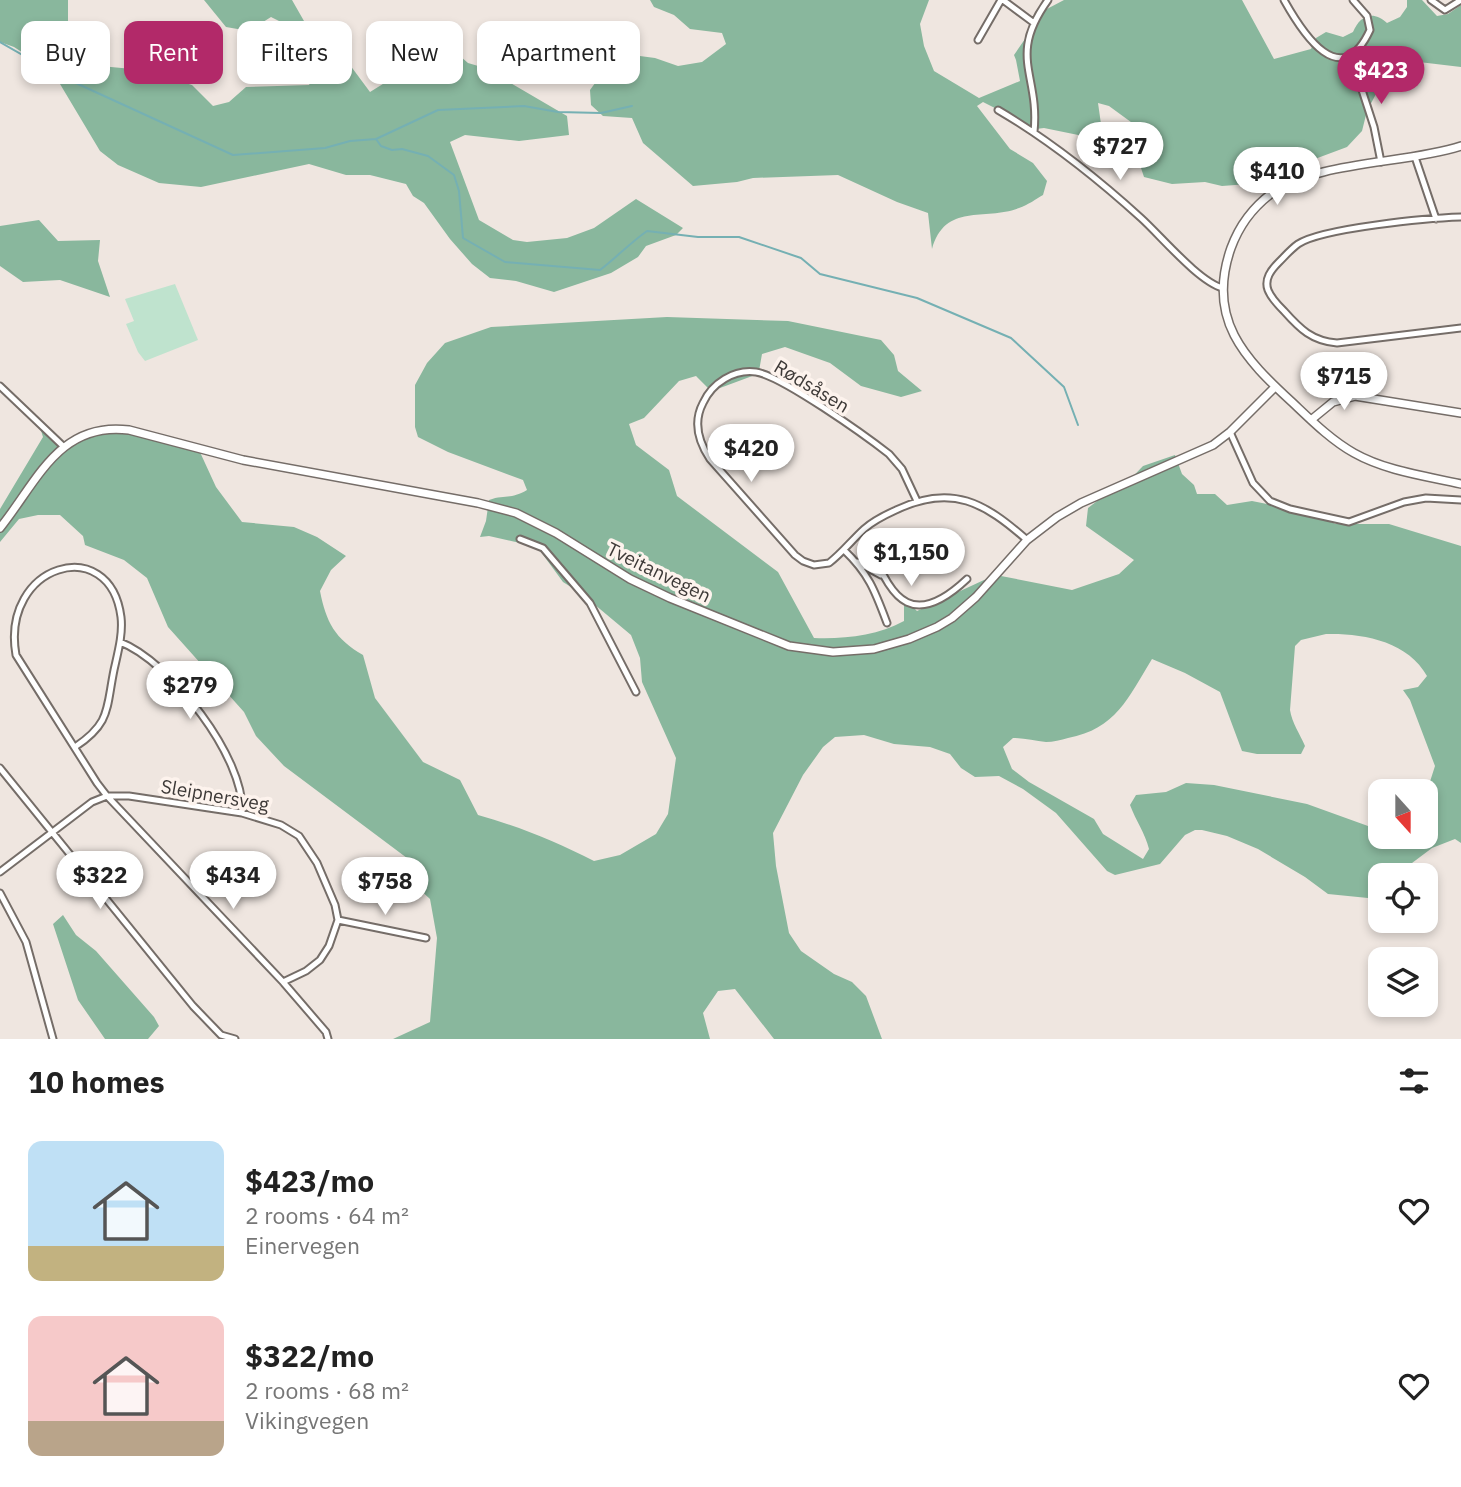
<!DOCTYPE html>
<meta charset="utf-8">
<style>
body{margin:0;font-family:"IBM Plex Sans",sans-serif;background:#f2f2f2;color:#222;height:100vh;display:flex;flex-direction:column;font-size:26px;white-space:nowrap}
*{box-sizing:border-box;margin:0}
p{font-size:23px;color:#767676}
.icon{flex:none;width:38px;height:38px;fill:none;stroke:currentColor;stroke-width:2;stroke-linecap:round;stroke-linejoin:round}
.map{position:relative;height:1039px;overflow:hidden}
.side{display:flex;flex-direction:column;background:#fff;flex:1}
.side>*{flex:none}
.banner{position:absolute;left:21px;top:21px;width:700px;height:63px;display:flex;gap:14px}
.needle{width:46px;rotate:159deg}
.fabs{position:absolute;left:1368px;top:779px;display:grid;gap:14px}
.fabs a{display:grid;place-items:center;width:70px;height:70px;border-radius:14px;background:#fff;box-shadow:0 4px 10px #0003;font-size:35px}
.price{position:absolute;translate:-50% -60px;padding:0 16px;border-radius:24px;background:#fff;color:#222;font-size:23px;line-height:46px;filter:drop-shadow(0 2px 4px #0008)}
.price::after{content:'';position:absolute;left:50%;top:42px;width:21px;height:16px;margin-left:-10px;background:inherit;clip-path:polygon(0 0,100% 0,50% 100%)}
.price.selected{background:#b22969;color:#fff}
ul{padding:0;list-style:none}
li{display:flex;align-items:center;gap:21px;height:175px;padding:0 28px}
li span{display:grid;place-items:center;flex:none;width:196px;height:140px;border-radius:14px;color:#555}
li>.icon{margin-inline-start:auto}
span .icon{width:84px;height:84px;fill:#fffc;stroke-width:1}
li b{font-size:30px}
h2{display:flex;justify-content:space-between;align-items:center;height:84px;padding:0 28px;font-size:30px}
.chip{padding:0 24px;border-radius:14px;background:#fff;box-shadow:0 4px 10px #0003;font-size:24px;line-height:63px}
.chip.selected{background:#b22969;color:#fff}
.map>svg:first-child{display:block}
.green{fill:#bfe3ce}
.forest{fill:#89b79d;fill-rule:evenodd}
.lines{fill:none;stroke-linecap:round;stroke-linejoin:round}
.stream{stroke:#75b0b3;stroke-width:2}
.street-casing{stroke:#756d68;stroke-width:9}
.secondary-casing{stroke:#756d68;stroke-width:10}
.street{stroke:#fff;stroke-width:5}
.secondary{stroke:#fff;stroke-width:7}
.labels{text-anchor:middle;stroke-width:7;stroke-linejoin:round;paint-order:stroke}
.street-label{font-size:19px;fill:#3d3937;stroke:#fdf3ed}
</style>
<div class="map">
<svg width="1461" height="1039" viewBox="0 0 1461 1039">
<rect width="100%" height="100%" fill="#efe6e0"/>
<path class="green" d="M 175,284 L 198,340 L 145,361 L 138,352 L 126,324 L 134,321 L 125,299 Z"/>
<path class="forest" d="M 0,0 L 68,0 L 68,47 L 79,64 L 143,70 L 192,85 L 213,106 L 229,102 L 246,87 L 309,85 L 314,75 L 289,32 L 283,23 L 271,17 L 249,31 L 226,27 L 204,0 L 292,0 L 324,56 L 328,60 L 347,61 L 370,92 L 399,74 L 413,57 L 427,49 L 460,56 L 468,63 L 485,68 L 567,116 L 569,135 L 519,141 L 465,135 L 450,142 L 479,220 L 513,240 L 527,242 L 567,238 L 594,228 L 636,199 L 683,228 L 676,235 L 646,246 L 638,257 L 611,273 L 554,292 L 516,281 L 490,278 L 472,264 L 450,239 L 424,203 L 413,196 L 406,184 L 370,175 L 346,175 L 309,164 L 201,187 L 159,183 L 118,165 L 100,151 L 60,84 L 42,65 L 14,47 L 0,42 Z
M 650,0 L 929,0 L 920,24 L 924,46 L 934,71 L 979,98 L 1020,81 L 1016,60 L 1014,55 L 1045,10 L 1064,0 L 1242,0 L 1274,59 L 1311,49 L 1316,38 L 1326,32 L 1343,37 L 1353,32 C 1360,15 1373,10 1387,23 L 1400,17 L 1407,7 L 1407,0 L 1422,0 L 1437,16 L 1448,14 L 1461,5 L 1461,67 L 1419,62 L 1377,92 L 1367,111 L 1362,131 L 1347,147 L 1248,184 L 1222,186 L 1205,182 L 1172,184 L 1144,177 L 1138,159 L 1135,125 L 1109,106 L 1098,103 L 1101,124 L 1088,137 L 1044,128 L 1036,129 L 983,102 L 977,106 L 1010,149 L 1033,163 L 1047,181 L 1043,195 C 1036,199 1028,205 1019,208 C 986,221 945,202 932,249 L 928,213 L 897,202 L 838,175 L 753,178 L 737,182 L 693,186 L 643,143 L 632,118 L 603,116 L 591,105 L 590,90 L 617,53 L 655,58 L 678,66 L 702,62 L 726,44 L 722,33 L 690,29 L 674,15 L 654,7 Z
M 39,220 L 58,241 L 100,240 L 98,261 L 110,297 L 60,280 L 23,282 L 0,266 L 0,226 Z
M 667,317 L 788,321 L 881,340 L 894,355 L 898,371 L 922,391 L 901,397 L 861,386 L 830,363 L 785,347 L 762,354 L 759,371 L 755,375 L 720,388 L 708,388 L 696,376 L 679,381 L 644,418 L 629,424 L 636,445 L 669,470 L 677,496 L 778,572 L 814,638 C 845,639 877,636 904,621 L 904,598 L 917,611 L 984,580 L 1001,576 L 1072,590 L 1119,574 L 1134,560 L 1086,526 L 1088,508 L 1101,498 L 1119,491 L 1143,466 L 1175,455 L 1182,474 L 1194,485 L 1197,494 L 1215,494 L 1227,505 L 1252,501 L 1302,511 L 1336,524 L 1389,524 L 1461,546 L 1461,843 L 1455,839 L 1432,848 L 1396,875 L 1381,875 L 1381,888 L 1368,898 L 1328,894 L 1305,877 L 1258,849 L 1227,836 L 1202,830 L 1195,830 L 1185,835 L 1160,864 L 1115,875 L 1107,871 L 1056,813 L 1023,789 L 999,776 L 975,777 L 961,768 L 950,754 L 930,747 L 894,744 L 864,735 L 835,737 L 823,747 L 803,775 L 773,833 L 776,866 L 789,933 L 801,951 L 834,974 L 852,982 L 866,996 L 882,1039 L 774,1039 L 735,989 L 718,991 L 703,1013 L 710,1039 L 393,1039 L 430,1022 L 437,938 L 430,899 L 417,887 L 419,867 L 284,766 L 256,736 L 244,712 L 168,627 L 147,578 L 124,560 L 85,545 L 83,536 L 60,515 L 38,515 L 19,519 L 0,542 L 0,509 L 43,437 L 39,424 L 62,448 L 86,434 L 123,430 L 199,450 L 216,487 L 242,522 L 294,527 L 317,537 L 346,556 L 331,570 L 320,591 C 326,622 335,639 363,655 L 375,698 L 423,762 L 460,780 L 478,815 C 518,826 557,842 594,861 L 620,855 L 656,834 L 668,814 L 676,758 L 642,682 L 640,658 L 631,635 L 582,594 L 563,582 L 541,552 L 529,545 L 489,536 L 480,537 L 486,521 L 489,500 C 505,494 510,500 527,490 L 523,480 L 448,452 L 418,437 L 415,427 L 415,385 L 427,363 L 445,343 L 491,327 ZM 1326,634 C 1362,633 1408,641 1427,676 L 1418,687 L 1403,690 L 1410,700 L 1435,766 L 1426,794 L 1426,836 L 1381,836 L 1381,821 L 1368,826 L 1307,804 L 1214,785 L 1186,783 L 1166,792 L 1136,795 L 1130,805 C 1136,821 1145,833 1149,849 L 1143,859 L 1103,834 L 1094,819 L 1029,782 L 1012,769 L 1003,747 L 1013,738 C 1024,738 1035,741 1046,742 C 1053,742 1061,740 1068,738 C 1116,729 1128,698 1152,659 L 1185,673 L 1220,692 L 1242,751 L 1257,754 L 1301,754 L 1305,746 C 1300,734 1292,723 1290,710 L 1295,646 L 1301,640 Z
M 63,915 L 76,935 L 96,951 L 154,1017 L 159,1026 L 148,1039 L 105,1039 L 78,1000 L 53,924 Z"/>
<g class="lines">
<path class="stream" d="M 0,42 L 54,73 L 233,155 L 325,148 L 350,141 L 376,139 L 438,110 L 524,106 L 558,112 L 601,113 L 632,106
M 376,139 L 381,146 L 392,150 L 402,149 L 428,156 L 454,175 L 459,191 L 463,238 L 505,262 L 600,270 C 617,257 630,243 647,231 L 698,237 L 739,237 L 801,258 L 820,274 L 917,298 L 1011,338 L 1064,387 L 1078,425"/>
<defs>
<path id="street" d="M 1003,0 L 1034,23
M 1284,0 C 1303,34 1341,93 1370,30 L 1367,16 L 1353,0
M 1431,0 L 1445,10 L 1461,0
M 978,40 L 1001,0
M 1351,56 L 1374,127 L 1381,162
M 998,110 C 1049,140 1097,178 1141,218 C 1161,236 1199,282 1223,288
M 1034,132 C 1040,74 1007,57 1048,0
M 1415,157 L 1436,219
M 1461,217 C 1429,218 1322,228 1298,244 C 1291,249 1285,256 1279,262 C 1271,270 1264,279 1268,290 C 1271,298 1278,305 1284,311 C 1300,329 1312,341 1337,343 L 1461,328
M 0,386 L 63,446
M 1230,432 L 1253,483 L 1270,501 L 1290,509 L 1349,522 L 1404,502 L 1426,498 L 1461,500
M 917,501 L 902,469 L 889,454 C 866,436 782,376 756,372 C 734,369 712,383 703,403 C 693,422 698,441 710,459 L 795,555 L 803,561 L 814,565 L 829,563 C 842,553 852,540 864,529 C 873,521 885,515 896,510 C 952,483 985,503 1027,540
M 520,539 L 543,548 L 590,603 L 636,692
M 871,546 C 891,603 915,628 967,579
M 844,550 C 869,574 875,591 887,623
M 857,562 L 881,575
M 120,642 C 170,661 246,759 242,813
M 75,747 C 111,723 106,709 114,670 C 118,652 123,634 121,617 C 110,532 0,564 16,655 L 97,783 L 107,796 L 283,982 L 326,1032 L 328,1039
M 0,768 L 193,1006 L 221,1035 L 235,1039
M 0,872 L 92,802 L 107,796 L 129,796 L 242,813 L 281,825 L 299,836 L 317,863 L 335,905 L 338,920 L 329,946 L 320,960 L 306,971 L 283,982
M 0,893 L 26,942 L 53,1039
M 338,920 L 426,938"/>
<path id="secondary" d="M 1461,146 C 1406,164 1317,161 1272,193 C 1253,207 1239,226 1231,248 C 1206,319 1244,358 1293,403 C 1312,421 1331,440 1354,453 C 1386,471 1426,476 1461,484
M 1311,420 L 1333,402 L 1355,396 L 1461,413
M 0,528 C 37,482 59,421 129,430 L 243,460 L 478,503 L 516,513 L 556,533 L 630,579 L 670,598 L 789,646 L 833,652 L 874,649 L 909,639 L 937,627 L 952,618 L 976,597 L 1027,540 L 1057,517 L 1081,503 L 1213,445 L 1230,432 L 1275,387"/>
</defs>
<use href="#street" class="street-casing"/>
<use href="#secondary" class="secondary-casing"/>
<use href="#street" class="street"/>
<use href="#secondary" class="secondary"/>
</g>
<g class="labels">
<g class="street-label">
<text transform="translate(812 386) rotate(31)" y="7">Rødsåsen</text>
<text transform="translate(659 572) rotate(26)" y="7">Tveitanvegen</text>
<text transform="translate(215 795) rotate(10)" y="7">Sleipnersveg</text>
</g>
</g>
</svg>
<div class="fabs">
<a><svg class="needle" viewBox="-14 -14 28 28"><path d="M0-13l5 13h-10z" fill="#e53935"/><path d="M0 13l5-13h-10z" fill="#767676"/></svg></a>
<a><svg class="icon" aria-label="locate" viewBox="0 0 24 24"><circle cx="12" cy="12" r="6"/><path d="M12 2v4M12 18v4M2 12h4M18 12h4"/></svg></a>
<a><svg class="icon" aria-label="layers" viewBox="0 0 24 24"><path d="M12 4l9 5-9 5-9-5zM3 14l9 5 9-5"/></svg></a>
</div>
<b class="price selected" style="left:1381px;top:106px">$423</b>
<b class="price" style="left:1120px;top:182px">$727</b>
<b class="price" style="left:1277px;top:207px">$410</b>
<b class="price" style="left:1344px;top:412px">$715</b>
<b class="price" style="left:751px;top:484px">$420</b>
<b class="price" style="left:911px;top:588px">$1,150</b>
<b class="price" style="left:190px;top:721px">$279</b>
<b class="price" style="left:100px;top:911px">$322</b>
<b class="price" style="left:233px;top:911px">$434</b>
<b class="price" style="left:385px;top:917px">$758</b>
<div class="banner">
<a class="chip">Buy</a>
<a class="chip selected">Rent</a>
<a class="chip">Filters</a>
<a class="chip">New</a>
<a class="chip">Apartment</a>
</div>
</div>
<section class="side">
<h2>10 homes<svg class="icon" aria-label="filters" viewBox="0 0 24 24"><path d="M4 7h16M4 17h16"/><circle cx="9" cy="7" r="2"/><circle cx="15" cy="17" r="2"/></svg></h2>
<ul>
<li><span style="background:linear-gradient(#bfe0f5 75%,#c2b280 0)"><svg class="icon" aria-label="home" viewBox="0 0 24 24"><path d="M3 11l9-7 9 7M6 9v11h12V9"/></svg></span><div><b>$423/mo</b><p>2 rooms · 64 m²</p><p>Einervegen</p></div><svg class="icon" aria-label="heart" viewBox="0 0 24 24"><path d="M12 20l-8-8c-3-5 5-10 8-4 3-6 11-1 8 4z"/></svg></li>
<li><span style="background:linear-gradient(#f6c9c9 75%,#b9a48a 0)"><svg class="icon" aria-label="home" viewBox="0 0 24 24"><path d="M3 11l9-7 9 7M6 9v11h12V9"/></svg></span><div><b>$322/mo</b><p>2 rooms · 68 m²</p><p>Vikingvegen</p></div><svg class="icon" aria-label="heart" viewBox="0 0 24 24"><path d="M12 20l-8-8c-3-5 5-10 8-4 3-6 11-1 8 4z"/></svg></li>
</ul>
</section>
